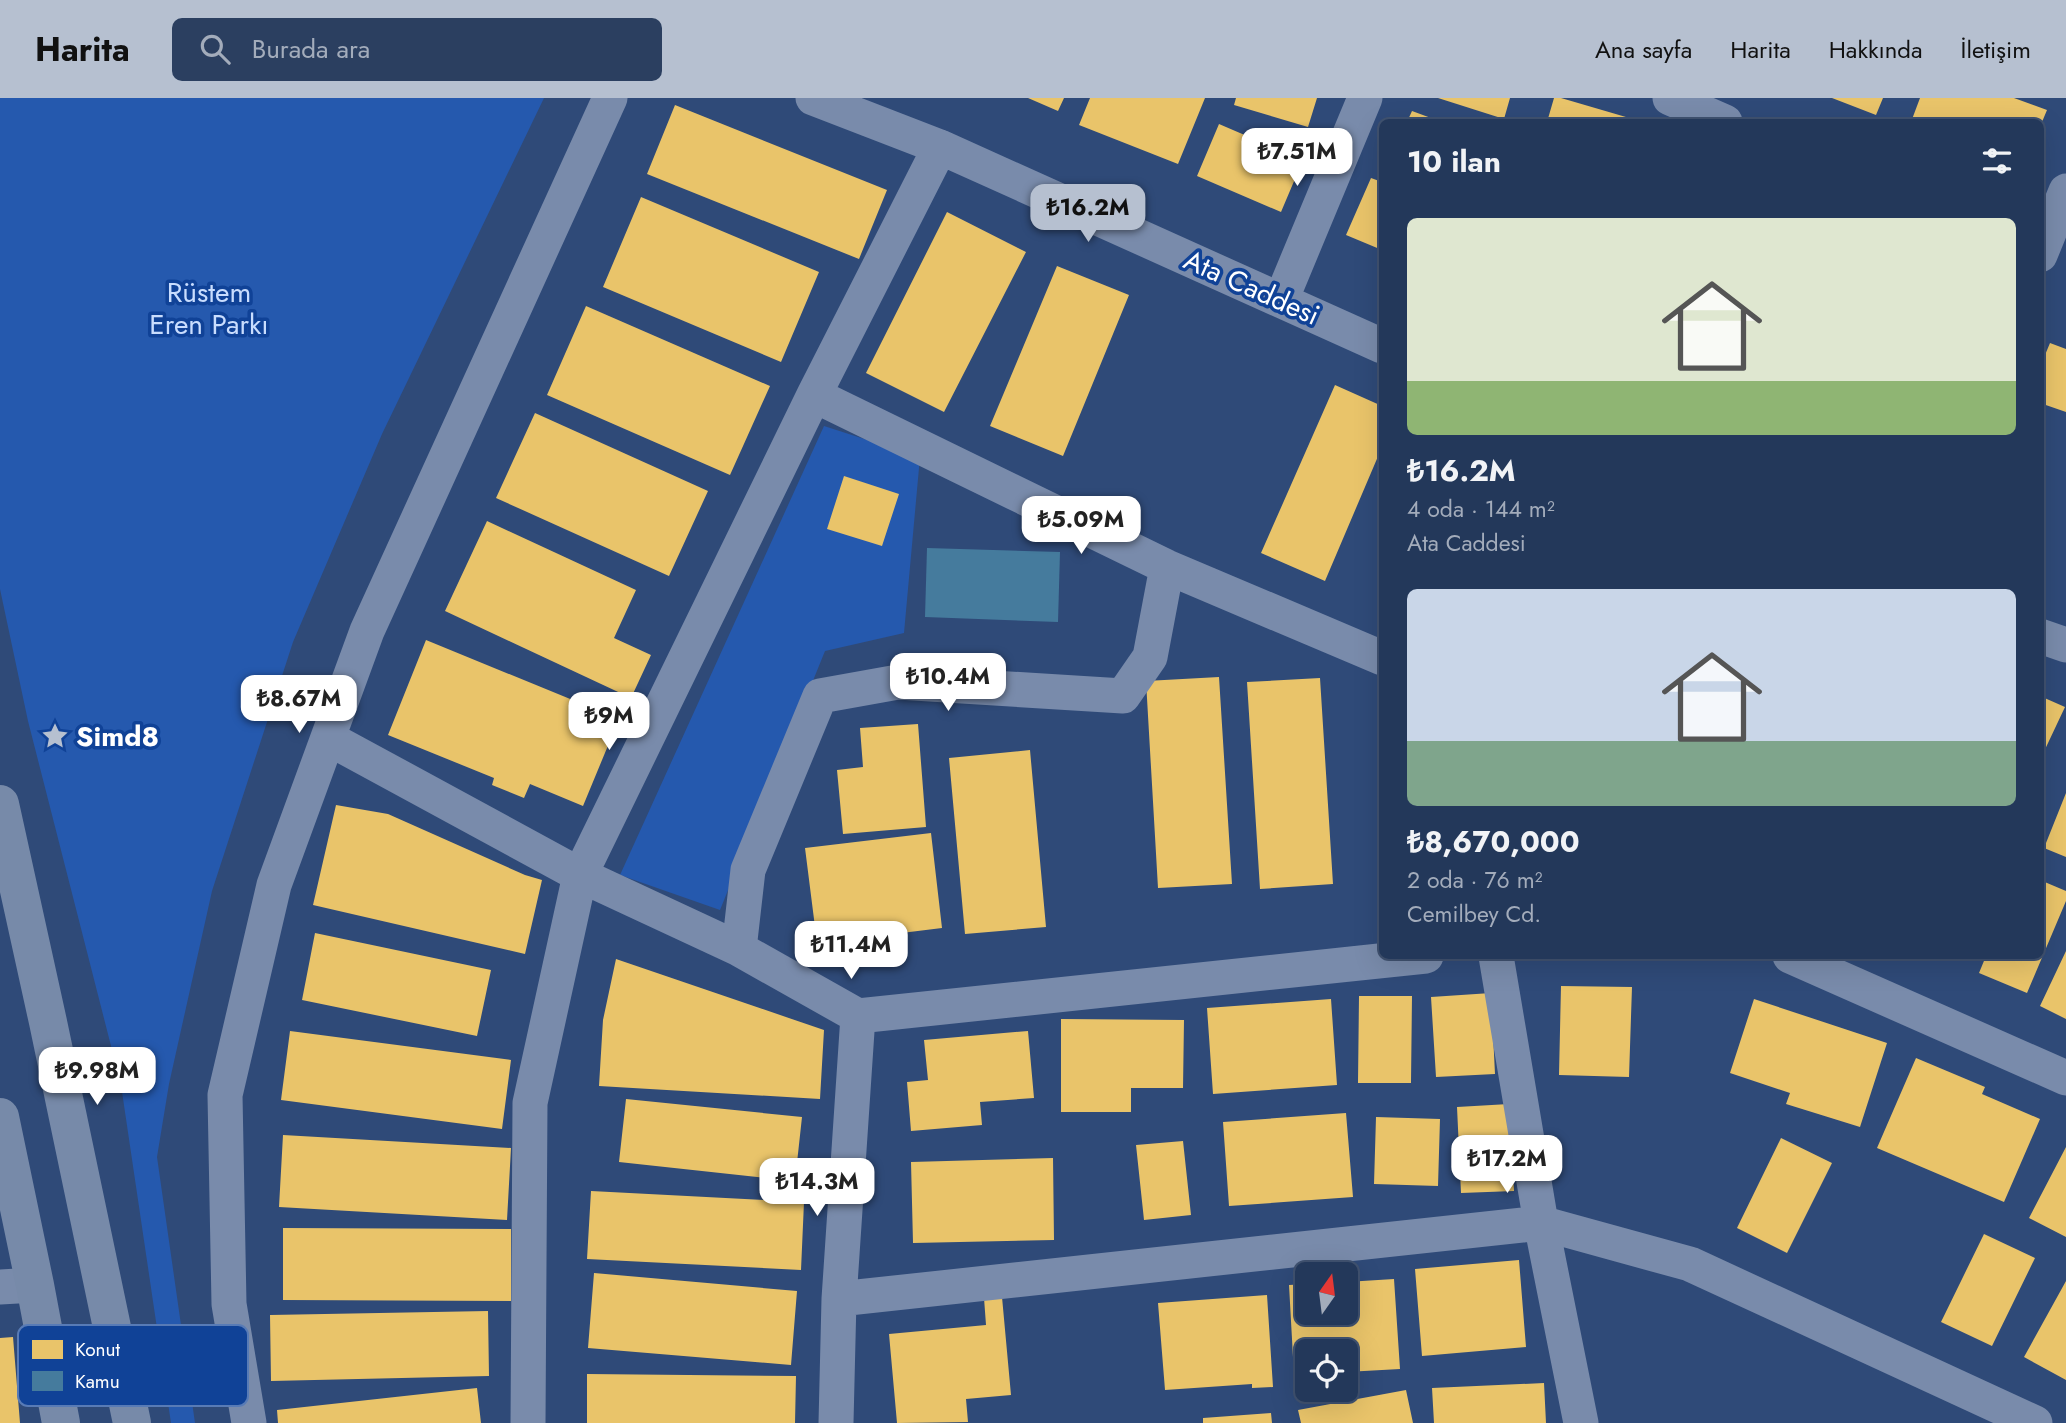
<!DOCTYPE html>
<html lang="tr">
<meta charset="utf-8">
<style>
body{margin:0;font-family:Jost,sans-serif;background:#2b3f60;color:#f1f3f6;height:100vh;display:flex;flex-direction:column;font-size:26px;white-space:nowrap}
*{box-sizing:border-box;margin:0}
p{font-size:23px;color:#a3acbb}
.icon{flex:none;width:38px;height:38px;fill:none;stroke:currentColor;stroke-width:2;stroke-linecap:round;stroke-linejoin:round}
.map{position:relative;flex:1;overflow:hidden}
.sheet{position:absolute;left:1379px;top:21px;width:665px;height:840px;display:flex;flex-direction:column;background:#23385a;border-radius:10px;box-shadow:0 7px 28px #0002,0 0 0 2px #405270}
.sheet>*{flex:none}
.needle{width:46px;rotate:14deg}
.tools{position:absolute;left:1295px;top:1164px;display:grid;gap:14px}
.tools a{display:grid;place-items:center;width:63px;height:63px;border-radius:10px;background:#23385a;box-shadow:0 7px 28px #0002,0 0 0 2px #405270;font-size:35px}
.price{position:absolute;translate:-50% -60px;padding:0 16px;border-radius:14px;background:#fff;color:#222;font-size:23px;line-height:46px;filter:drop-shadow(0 2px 4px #0008)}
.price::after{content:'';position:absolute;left:50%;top:42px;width:21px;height:16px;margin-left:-10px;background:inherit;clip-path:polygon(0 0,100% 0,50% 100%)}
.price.current{background:#b6c0d0;color:#111}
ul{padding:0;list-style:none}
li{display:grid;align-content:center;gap:14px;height:371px;padding:0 28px}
li span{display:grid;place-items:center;height:217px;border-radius:10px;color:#555}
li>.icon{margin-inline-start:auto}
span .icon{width:126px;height:126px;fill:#fffc;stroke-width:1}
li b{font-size:30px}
h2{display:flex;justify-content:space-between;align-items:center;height:84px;padding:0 28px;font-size:30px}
header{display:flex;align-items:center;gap:42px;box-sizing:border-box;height:98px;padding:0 35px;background:#b6c0d0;color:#111}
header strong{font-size:33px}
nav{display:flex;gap:38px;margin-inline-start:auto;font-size:24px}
.search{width:490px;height:63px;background:#2b3f60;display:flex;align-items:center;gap:18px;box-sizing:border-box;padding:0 24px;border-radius:10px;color:#a3acbb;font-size:26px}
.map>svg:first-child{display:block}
.green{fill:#2559ae}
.homes{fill:#e9c46a}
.public{fill:#457b9d}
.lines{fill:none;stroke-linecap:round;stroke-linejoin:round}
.minor{stroke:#798bab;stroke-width:35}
.major{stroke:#778aa9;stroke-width:38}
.labels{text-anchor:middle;stroke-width:7;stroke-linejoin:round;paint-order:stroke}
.street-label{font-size:28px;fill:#fff;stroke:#104297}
.park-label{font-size:28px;fill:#c9ddfe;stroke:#104297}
.poi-label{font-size:28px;font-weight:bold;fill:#fff;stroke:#104297;text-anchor:start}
.key{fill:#104297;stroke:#587bb6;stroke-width:2}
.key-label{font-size:19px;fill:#fff}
</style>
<header>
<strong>Harita</strong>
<div class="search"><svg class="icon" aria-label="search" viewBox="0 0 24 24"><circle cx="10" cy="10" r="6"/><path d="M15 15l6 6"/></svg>Burada ara</div>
<nav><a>Ana sayfa</a><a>Harita</a><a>Hakkında</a><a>İletişim</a></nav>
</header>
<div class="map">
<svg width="2066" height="1325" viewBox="0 0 2066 1325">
<rect width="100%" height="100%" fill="#2f4a78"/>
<path class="green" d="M 0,0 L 544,0 L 382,336 L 293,544 L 212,793 L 169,986 L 157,1059 L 195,1325 L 171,1325 L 121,987 L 28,623 L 0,491 Z
M 824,328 L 920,359 L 904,535 L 825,553 L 720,812 L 620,777 Z"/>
<path class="homes" d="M 1028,0 L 1064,0 L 1058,13 Z
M 1090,0 L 1205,0 L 1178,66 L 1079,27 Z
M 1236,0 L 1317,0 L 1308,29 L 1234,7 Z
M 1438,0 L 1510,0 L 1504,21 Z
M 1554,0 L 1561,0 L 1643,24 L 1547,24 Z
M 1832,0 L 1883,0 L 1876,17 Z
M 1920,0 L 2014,0 L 2047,12 L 2042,24 L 1911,24 Z
M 675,7 L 887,92 L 859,161 L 647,76 Z
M 1412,13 L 1442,24 L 1407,24 Z
M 1219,26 L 1303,62 L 1281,114 L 1197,78 Z
M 1371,80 L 1382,84 L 1382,152 L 1346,137 Z
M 641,99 L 819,174 L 781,264 L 603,189 Z
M 947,114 L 1026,154 L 944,314 L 866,275 Z
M 1057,168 L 1129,197 L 1063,358 L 990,328 Z
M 586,208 L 770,288 L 730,377 L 547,297 Z
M 2050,245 L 2066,251 L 2066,314 L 2040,305 L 2040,269 Z
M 1335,287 L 1382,308 L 1382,349 L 1325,483 L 1261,455 Z
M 535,315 L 708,393 L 669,478 L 496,400 Z
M 844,378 L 899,396 L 882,448 L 827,431 Z
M 487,423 L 636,492 L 614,540 L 651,557 L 631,600 L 445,513 Z
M 426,542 L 619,621 L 583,708 L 530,686 L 524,700 L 492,687 L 494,680 L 388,637 Z
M 1219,579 L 1232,786 L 1158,790 L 1146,583 Z
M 1320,580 L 1333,786 L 1260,791 L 1247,584 Z
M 2040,598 L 2065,609 L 2040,662 Z
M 918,626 L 926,729 L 843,736 L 837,672 L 863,669 L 860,630 Z
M 1030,652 L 1046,829 L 965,836 L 949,660 Z
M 2066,695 L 2066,759 L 2044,750 Z
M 336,707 L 388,716 L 525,777 L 542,782 L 525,856 L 313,807 Z
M 931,735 L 942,830 L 853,841 L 851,825 L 815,829 L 805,750 Z
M 2040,782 L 2066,793 L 2066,803 L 2027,895 L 1979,875 L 1986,858 L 2040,858 Z
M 315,835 L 491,872 L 477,938 L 302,902 Z
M 2066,853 L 2066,921 L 2040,908 Z
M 616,861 L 824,932 L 820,1001 L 599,988 L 603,922 Z
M 1561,888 L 1632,889 L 1629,979 L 1559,977 Z
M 1491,895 L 1495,976 L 1436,979 L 1431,899 Z
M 1359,898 L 1412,898 L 1411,985 L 1358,985 Z
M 1331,901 L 1337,987 L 1213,996 L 1207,910 Z
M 1754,901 L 1887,945 L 1860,1029 L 1786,1006 L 1790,995 L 1730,975 Z
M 1061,921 L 1184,922 L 1183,990 L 1131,990 L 1131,1014 L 1061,1014 Z
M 290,933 L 511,962 L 502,1031 L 281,1002 Z
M 1028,933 L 1034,1000 L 980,1004 L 982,1027 L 911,1033 L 907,984 L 928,982 L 924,942 Z
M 1916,960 L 1985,989 L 1982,996 L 2040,1021 L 2004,1104 L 1877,1050 Z
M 626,1001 L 802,1019 L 795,1083 L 619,1064 Z
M 1509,1006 L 1514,1093 L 1461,1095 L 1457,1009 Z
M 1346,1015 L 1353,1099 L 1229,1108 L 1223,1024 Z
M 1376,1019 L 1440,1021 L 1438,1088 L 1374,1086 Z
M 283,1037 L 511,1050 L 507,1122 L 279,1109 Z
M 1781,1040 L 1832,1065 L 1787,1155 L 1737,1130 Z
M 1183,1043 L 1191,1117 L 1144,1122 L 1136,1047 Z
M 2066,1049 L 2066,1139 L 2029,1120 Z
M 1053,1060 L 1054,1142 L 913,1145 L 911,1064 Z
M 591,1093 L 804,1104 L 801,1172 L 587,1161 Z
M 283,1130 L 511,1131 L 511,1203 L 283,1202 Z
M 1984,1136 L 2035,1160 L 1992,1248 L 1941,1224 Z
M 1519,1162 L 1526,1249 L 1422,1258 L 1415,1171 Z
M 594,1175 L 797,1193 L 791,1267 L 588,1250 Z
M 1394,1181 L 1400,1271 L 1346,1274 L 1346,1253 L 1307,1253 L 1307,1276 L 1294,1277 L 1289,1187 L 1307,1186 L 1307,1214 L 1346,1214 L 1346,1184 Z
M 2066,1183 L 2066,1282 L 2024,1259 Z
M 1267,1197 L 1273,1289 L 1252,1290 L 1252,1286 L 1165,1292 L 1158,1205 Z
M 1002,1199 L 1011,1297 L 966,1301 L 968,1324 L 897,1325 L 889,1236 L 986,1227 L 984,1200 Z
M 488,1213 L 489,1278 L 271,1283 L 270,1217 Z
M 13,1239 L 20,1325 L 0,1325 L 0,1240 Z
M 587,1276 L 796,1278 L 795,1325 L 587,1325 Z
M 1544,1285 L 1546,1325 L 1434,1325 L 1432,1290 Z
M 477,1290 L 481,1325 L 278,1325 L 277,1312 Z
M 1406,1292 L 1413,1325 L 1301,1325 L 1298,1312 Z
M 1271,1315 L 1272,1325 L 1203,1325 L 1203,1320 Z"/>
<path class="public" d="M 927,450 L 1060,454 L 1058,524 L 925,519 Z"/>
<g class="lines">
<path class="minor" d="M 813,0 L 940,49 L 1382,248
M 1670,0 L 1725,24
M 2040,157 L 2066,93
M 1281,202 L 1365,0
M 814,297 L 1167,469 L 1382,560
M 2040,538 L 2066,547
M 328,640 L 580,777 L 739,851 L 858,918 L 1426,858
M 739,851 L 748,772 L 820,598 L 898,584 L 1123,598 L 1150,559 L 1167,469
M 1496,858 L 1541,1125 L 1581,1325
M 1790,858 L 2066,980
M 0,1189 L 35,1187
M 839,1201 L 1541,1125 L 1690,1166 L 2035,1325
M 249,1325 L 229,1206 L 225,997 L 274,787 L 367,533 L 610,0
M 528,1325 L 530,1005 L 580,777 L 814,297 L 940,49
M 836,1325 L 839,1201 L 858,918"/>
<path class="major" d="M 0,706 L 48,924 L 132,1325
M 0,1019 L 35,1187 L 61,1325"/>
</g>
<defs>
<symbol id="sight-bare" viewBox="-9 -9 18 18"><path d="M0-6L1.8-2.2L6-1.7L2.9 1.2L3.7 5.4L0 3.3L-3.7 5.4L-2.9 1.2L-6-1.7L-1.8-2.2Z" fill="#b6c0d0" stroke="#104297" stroke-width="2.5" paint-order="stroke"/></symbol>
</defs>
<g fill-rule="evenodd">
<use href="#sight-bare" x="36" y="619" width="38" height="38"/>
</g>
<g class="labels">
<g class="street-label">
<text transform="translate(1252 189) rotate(24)" y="10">Ata Caddesi</text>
</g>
<g class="park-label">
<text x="209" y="204">Rüstem<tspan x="209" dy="32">Eren Parkı</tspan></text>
</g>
<g class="poi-label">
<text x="76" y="648">Simd8</text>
</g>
</g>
<rect x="18" y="1227" width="230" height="81" rx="10" class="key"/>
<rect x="32" y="1242" width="31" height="19" fill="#e9c46a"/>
<rect x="32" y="1273" width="31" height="20" fill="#457b9d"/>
<g class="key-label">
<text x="75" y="1258">Konut</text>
<text x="75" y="1290">Kamu</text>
</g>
</svg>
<div class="tools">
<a><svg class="needle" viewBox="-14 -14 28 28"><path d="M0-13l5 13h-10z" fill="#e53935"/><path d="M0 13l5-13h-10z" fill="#a3acbb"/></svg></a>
<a><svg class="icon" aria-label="locate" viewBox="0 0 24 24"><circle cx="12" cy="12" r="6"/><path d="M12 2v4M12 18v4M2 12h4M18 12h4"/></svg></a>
</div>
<b class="price" style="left:1297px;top:90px">₺7.51M</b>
<b class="price current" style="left:1088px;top:146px">₺16.2M</b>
<b class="price" style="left:1081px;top:458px">₺5.09M</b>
<b class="price" style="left:948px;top:615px">₺10.4M</b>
<b class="price" style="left:299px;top:637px">₺8.67M</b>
<b class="price" style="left:609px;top:654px">₺9M</b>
<b class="price" style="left:851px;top:883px">₺11.4M</b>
<b class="price" style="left:97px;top:1009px">₺9.98M</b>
<b class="price" style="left:1507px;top:1097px">₺17.2M</b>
<b class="price" style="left:817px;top:1120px">₺14.3M</b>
<section class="sheet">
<h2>10 ilan<svg class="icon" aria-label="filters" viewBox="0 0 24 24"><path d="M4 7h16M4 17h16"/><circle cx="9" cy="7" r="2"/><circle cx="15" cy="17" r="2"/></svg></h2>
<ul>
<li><span style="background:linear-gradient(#dfe7d0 75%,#8fb573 0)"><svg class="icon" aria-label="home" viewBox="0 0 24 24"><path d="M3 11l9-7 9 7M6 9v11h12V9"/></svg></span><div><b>₺16.2M</b><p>4 oda · 144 m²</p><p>Ata Caddesi</p></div></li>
<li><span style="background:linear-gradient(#c9d6e8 70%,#7fa58c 0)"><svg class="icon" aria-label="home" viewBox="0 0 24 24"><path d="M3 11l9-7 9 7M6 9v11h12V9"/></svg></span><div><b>₺8,670,000</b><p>2 oda · 76 m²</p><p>Cemilbey Cd.</p></div></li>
</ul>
</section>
</div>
